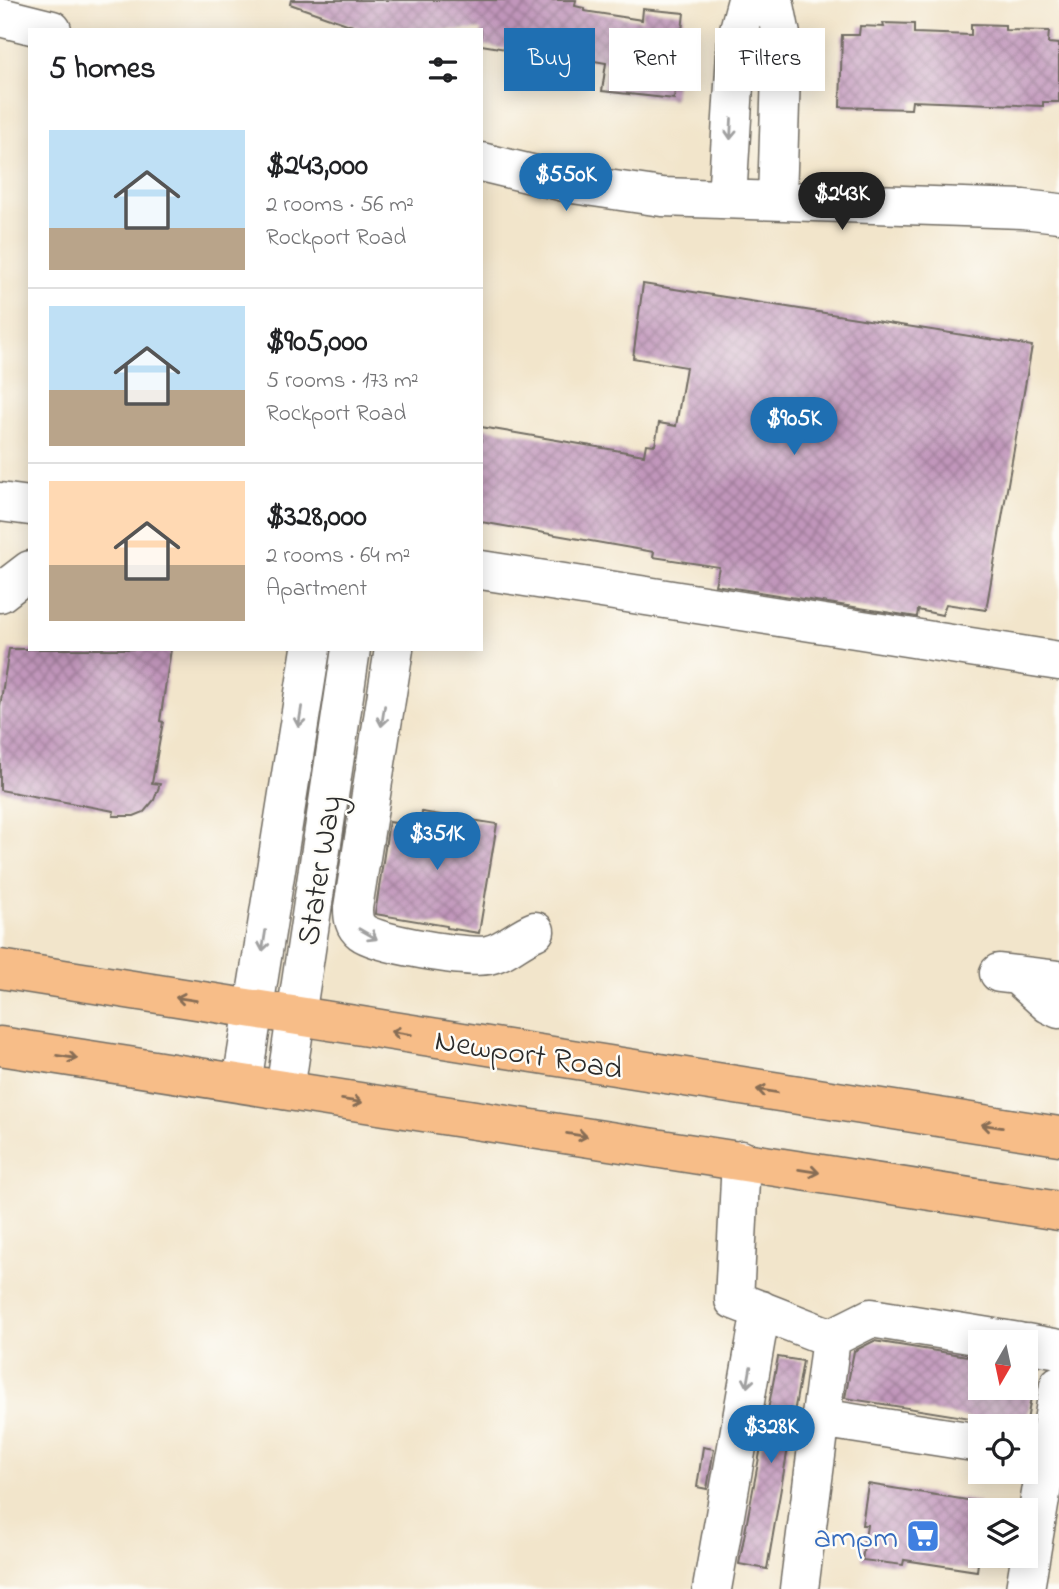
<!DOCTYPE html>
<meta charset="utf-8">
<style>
body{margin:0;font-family:"Indie Flower",sans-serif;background:#f6f6f6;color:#202124;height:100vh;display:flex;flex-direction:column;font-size:26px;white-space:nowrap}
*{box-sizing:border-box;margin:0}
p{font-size:23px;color:#757577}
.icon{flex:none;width:38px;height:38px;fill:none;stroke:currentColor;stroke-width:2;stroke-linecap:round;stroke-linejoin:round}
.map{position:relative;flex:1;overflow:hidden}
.drawer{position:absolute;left:28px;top:28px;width:455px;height:623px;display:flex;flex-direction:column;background:#fff;border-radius:0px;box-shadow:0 4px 18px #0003}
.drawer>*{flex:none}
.banner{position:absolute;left:504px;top:28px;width:450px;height:63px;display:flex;gap:14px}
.needle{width:46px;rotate:189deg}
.controls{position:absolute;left:968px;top:1330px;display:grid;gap:14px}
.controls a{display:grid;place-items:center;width:70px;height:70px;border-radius:0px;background:#fff;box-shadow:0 4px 18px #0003;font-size:35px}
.price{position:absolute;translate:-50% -60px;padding:0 16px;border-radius:24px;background:#1f6fb2;color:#fff;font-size:23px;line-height:46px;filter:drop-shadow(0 2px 4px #0008)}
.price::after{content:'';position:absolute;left:50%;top:42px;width:21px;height:16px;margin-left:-10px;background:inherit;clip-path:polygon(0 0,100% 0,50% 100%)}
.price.current{background:#222;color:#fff}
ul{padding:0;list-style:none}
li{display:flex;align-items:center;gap:21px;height:175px;padding:0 21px}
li+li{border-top:2px solid #e0e0e0}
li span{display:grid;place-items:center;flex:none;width:196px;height:140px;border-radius:0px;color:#555}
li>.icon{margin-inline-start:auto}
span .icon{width:84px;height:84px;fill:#fffc;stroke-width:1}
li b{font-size:30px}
h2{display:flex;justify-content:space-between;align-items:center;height:84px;padding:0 21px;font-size:30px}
.pill{padding:0 24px;border-radius:0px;background:#fff;box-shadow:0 4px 18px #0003;font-size:24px;line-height:63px}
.pill.current{background:#1f6fb2;color:#fff}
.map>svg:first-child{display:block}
.building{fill:url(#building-cross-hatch)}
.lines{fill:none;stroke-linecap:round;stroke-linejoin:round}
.minor-casing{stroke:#716c63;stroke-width:41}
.major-casing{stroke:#716c63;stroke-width:41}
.minor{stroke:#fff;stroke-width:38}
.major{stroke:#f7bd88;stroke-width:38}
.oneway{stroke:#a0a0a0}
.oneway2{stroke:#876d55}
.labels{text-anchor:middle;stroke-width:5;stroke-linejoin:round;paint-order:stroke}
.street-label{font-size:32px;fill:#2b2b2b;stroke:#fdfcf7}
.shop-label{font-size:32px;fill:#366cbe;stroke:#fdfcf7;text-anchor:end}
</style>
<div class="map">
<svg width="1059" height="1589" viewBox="0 0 1059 1589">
<defs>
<pattern id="building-cross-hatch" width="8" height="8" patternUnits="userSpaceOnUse" patternTransform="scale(1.75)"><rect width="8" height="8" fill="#c196bb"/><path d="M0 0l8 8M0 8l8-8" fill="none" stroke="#9d7b98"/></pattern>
</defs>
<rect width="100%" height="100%" fill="#fdfcf7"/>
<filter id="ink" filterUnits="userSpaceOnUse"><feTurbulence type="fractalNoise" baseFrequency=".0143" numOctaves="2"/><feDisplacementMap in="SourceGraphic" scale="14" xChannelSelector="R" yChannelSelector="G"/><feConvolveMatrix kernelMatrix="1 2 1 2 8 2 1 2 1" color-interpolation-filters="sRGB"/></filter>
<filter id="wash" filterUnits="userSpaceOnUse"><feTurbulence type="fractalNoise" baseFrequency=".00686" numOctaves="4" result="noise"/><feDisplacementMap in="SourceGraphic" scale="28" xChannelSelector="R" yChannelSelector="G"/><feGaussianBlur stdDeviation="1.57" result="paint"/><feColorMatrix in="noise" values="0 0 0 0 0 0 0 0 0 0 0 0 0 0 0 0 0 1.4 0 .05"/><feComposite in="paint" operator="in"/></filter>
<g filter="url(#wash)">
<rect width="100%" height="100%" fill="#f2e5cb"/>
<g id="blocks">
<path class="building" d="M 291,0 L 576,0 L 575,6 L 584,8 L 584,11 L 642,20 L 643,9 L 684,13 L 674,99 L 602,91 L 606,63 L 537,51 L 536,54 L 481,45 L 481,30 L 364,30 L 290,4 Z
M 883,23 L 914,24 L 914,33 L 971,35 L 971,24 L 1005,25 L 1005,30 L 1049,31 L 1048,43 L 1059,44 L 1059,102 L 1043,102 L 1043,106 L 912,101 L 911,109 L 840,107 L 842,35 L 859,35 L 860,26 L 884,27 Z
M 643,284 L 1032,346 L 986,610 L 946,604 L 942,615 L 918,610 L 917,617 L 715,585 L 719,567 L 653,557 L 654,552 L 481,522 L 481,427 L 644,455 L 646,444 L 655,445 L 659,423 L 676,426 L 686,367 L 633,358 Z
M 9,649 L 171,649 L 160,721 L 163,722 L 152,783 L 160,784 L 154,800 L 144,812 L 134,816 L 113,816 L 114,811 L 0,790 L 0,706 Z
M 422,812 L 497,824 L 479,933 L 447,928 L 447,926 L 375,914 L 389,822 L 420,827 Z
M 874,1341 L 980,1358 L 980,1388 L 1026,1388 L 1026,1365 L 1036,1367 L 1026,1427 L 845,1398 L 854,1351 Z
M 778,1357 L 803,1361 L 767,1569 L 739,1564 Z
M 703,1447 L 714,1449 L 707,1489 L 697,1487 Z
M 868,1484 L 980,1502 L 980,1548 L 977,1571 L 904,1560 L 903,1565 L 862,1560 L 867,1525 L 862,1525 Z"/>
</g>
</g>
<g filter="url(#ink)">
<use href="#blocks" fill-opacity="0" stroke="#716c63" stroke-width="2"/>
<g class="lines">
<defs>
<path id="minor" d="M 774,0 L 782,40 L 777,200
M 0,17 L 52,30
M 481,162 L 573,184 L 662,197 L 1023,209 L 1059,213
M 727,199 L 737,37 L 747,0
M 0,502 L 30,506
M 481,570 L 1059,661
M 0,593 L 30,570
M 394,649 L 353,908 C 353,918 354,926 362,932 C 377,944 469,959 488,955 C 505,952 519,937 535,931
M 999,973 L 1059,980
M 1017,975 L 1049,1004 L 1059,1009
M 242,1083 L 311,649
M 285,1090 L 351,649
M 741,1160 L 734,1300 L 831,1338 L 799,1589
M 831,1338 L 871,1318 L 1019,1342
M 1026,1343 L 1059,1349
M 820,1418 L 980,1443
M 712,1589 L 761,1310
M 1025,1589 L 1059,1385"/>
<path id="major" d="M 0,969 L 1059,1136
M 0,1046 L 1059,1211"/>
</defs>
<use href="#minor" class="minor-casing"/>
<use href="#major" class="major-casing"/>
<use href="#minor" class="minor"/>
<use href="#major" class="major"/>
</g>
<defs><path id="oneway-shaft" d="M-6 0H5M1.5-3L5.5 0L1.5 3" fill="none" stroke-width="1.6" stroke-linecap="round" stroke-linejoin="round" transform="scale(1.75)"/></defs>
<g class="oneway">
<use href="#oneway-shaft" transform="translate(731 129) rotate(93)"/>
<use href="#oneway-shaft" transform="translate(383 716) rotate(99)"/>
<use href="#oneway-shaft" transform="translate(300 717) rotate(99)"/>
<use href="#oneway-shaft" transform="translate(368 934) rotate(30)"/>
<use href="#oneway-shaft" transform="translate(264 941) rotate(99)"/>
<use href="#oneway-shaft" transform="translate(749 1377) rotate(100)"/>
</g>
<g class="oneway2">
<use href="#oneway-shaft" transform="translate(186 999) rotate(-171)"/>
<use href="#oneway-shaft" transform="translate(401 1033) rotate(-171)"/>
<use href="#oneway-shaft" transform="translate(67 1057) rotate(9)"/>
<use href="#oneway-shaft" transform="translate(767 1091) rotate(-171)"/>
<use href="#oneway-shaft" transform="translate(352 1101) rotate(9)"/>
<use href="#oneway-shaft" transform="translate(992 1126) rotate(-171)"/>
<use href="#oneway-shaft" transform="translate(577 1135) rotate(9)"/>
<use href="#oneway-shaft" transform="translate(809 1171) rotate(9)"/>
</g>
</g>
<defs>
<symbol id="supermarket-square" viewBox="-11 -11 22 22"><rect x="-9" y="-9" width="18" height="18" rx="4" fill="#3f7fe0" stroke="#fdfcf7"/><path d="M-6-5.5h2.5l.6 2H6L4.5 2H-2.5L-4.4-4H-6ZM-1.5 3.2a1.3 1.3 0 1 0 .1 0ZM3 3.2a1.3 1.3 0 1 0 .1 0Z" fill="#fff"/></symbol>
</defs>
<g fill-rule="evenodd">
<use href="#supermarket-square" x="904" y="1517" width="38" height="38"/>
</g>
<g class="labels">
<g class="street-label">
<text transform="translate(318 870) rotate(-81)" y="11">Stater Way</text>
<text transform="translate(529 1053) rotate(9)" y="11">Newport Road</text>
</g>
<g class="shop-label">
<text x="898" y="1547">ampm</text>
</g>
</g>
</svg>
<div class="controls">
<a><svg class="needle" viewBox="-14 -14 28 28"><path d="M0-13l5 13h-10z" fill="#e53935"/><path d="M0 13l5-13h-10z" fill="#757577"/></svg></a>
<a><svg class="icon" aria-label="locate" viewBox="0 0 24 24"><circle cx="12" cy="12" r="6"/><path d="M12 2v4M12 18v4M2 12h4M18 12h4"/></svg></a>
<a><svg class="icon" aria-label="layers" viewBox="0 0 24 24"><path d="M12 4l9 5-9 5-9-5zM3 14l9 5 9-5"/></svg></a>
</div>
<b class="price" style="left:566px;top:213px">$550K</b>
<b class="price current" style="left:842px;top:232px">$243K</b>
<b class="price" style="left:794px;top:457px">$905K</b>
<b class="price" style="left:437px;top:872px">$351K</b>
<b class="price" style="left:771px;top:1465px">$328K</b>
<div class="banner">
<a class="pill current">Buy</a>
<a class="pill">Rent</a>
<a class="pill">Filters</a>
</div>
<section class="drawer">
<h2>5 homes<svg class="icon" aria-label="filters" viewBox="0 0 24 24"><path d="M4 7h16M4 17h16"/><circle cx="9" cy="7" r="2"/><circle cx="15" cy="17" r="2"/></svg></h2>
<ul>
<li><span style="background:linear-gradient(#bfe0f5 70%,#b9a48a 0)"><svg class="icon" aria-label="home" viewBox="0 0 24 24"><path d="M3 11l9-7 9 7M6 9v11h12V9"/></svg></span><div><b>$243,000</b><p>2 rooms · 56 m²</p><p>Rockport Road</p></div></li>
<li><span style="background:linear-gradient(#bfe0f5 60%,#b9a48a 0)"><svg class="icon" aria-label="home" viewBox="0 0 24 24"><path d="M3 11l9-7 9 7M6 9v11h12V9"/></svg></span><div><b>$905,000</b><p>5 rooms · 173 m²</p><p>Rockport Road</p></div></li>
<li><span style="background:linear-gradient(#ffd9b3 60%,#b9a48a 0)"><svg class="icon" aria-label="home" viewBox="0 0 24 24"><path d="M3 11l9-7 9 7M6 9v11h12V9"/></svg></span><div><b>$328,000</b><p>2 rooms · 64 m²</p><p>Apartment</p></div></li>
</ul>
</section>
</div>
